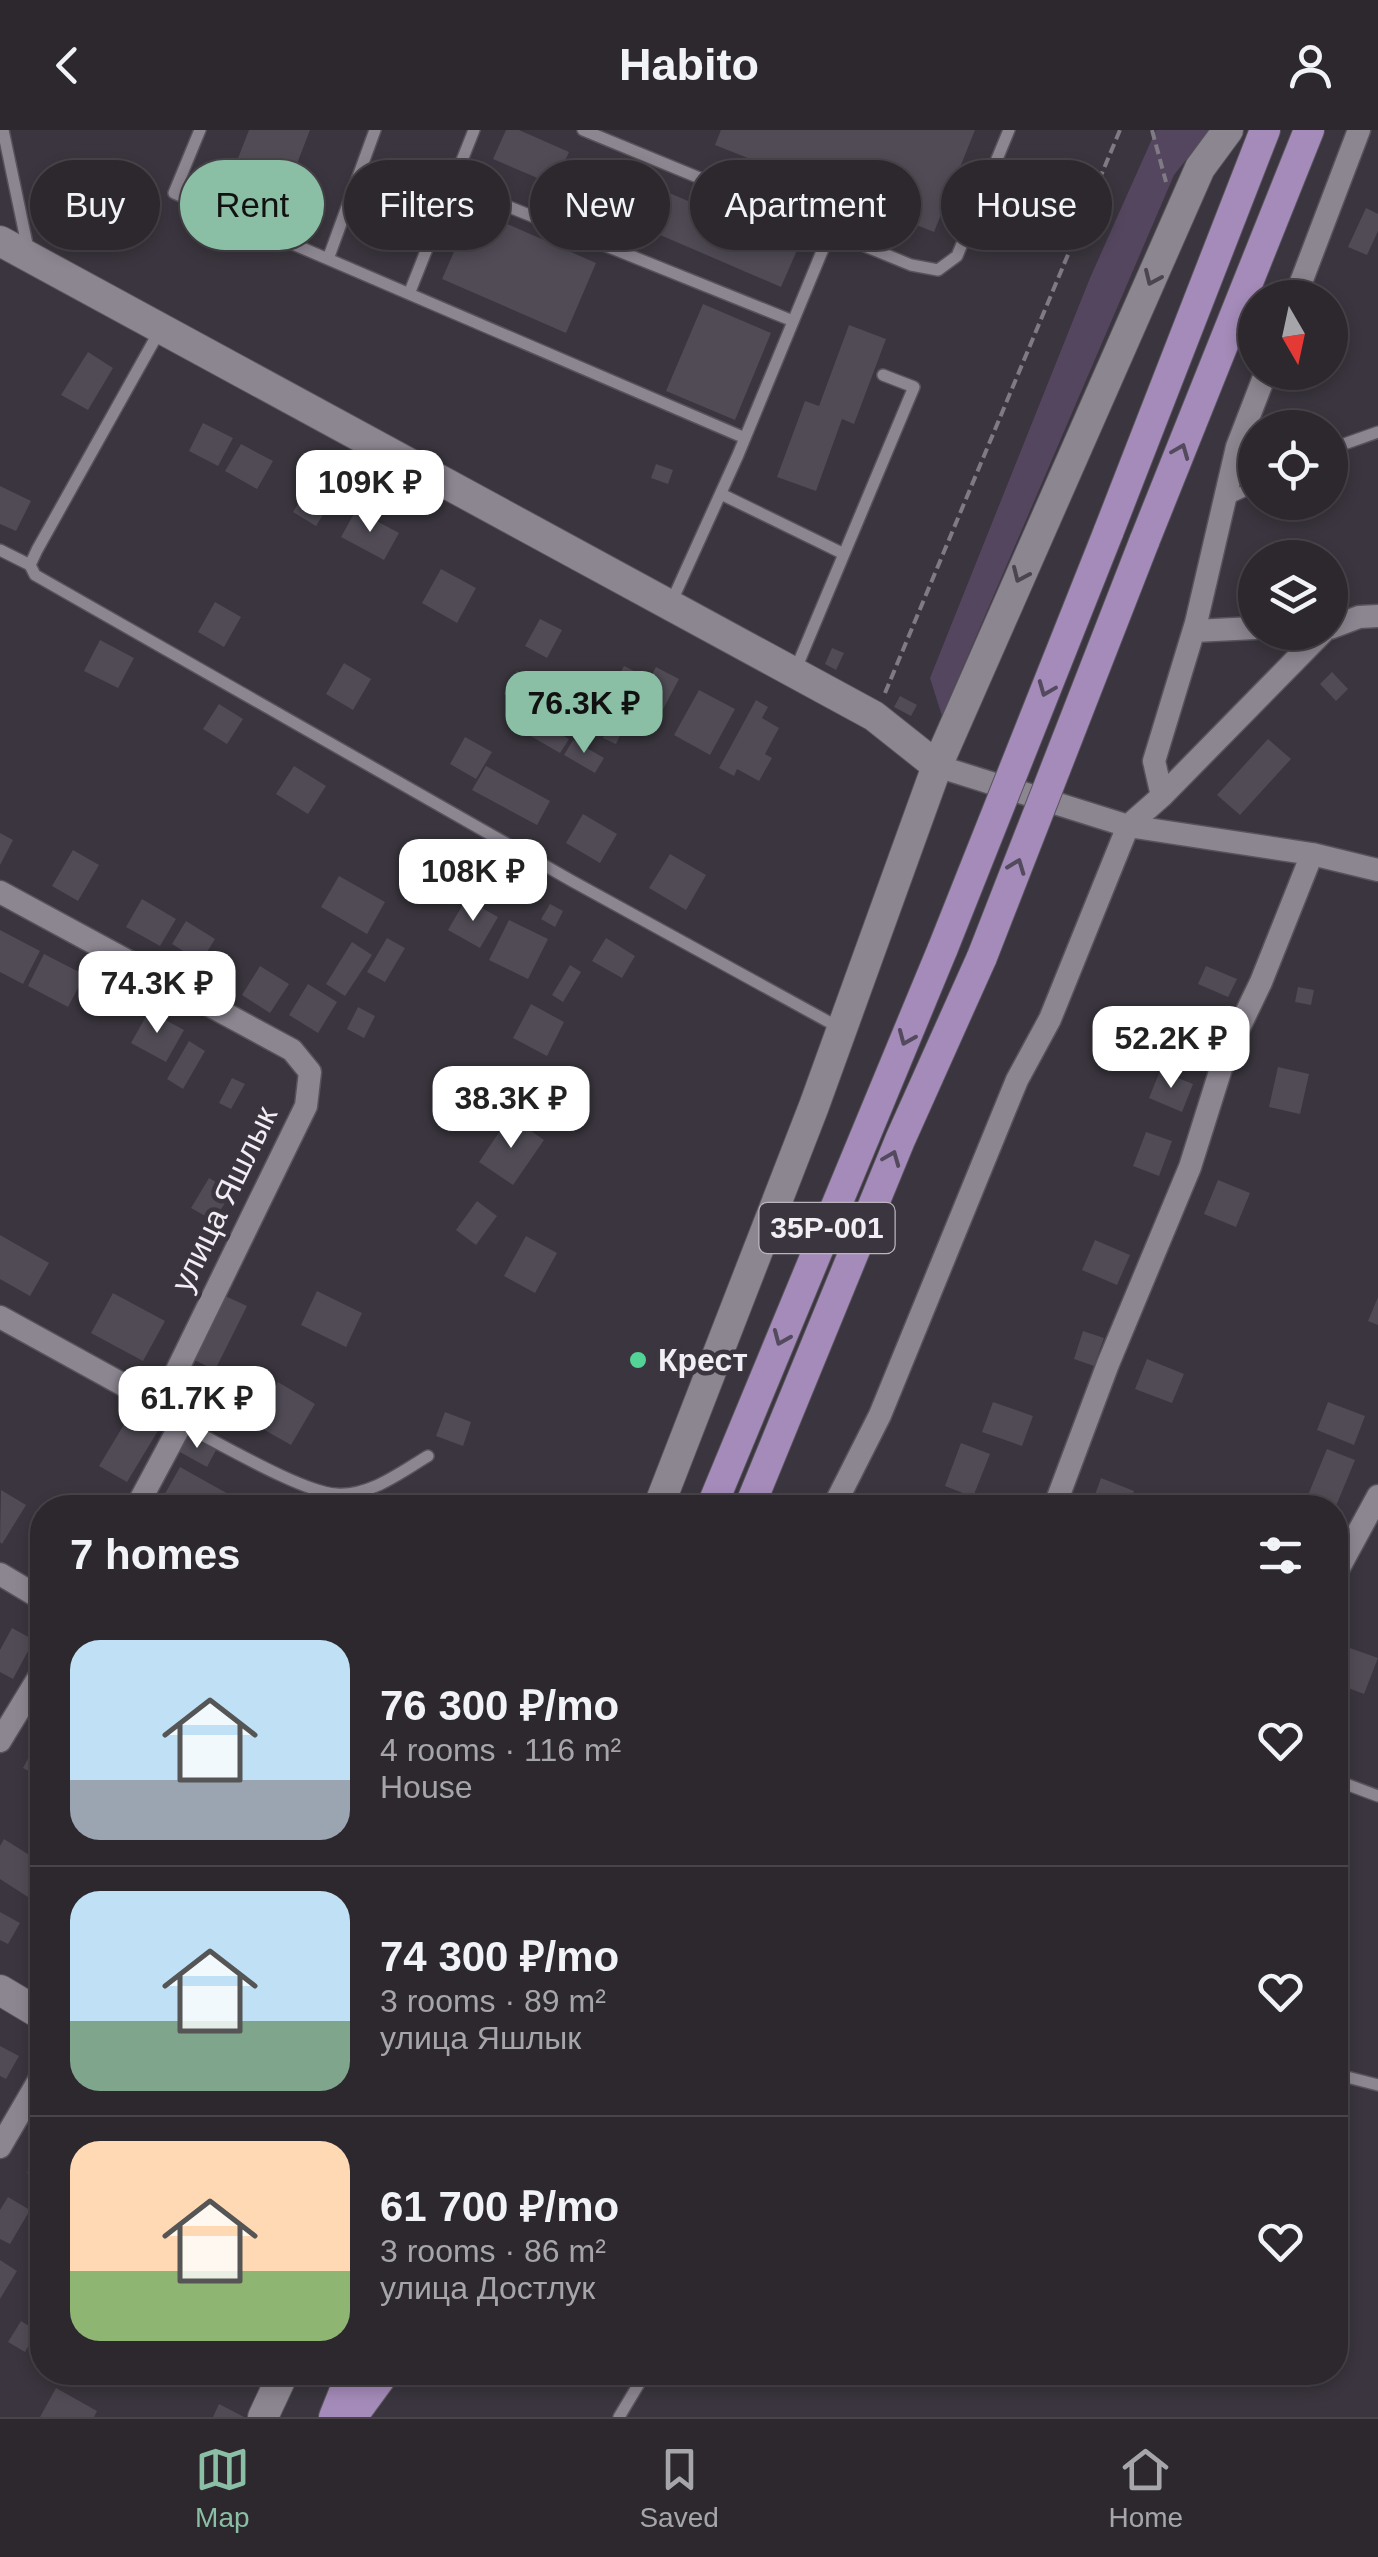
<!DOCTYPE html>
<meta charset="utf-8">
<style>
body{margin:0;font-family:Arial,sans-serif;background:#343036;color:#f1f3f6;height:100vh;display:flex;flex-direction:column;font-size:38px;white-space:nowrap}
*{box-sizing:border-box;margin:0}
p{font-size:32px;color:#a6a6aa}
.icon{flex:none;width:55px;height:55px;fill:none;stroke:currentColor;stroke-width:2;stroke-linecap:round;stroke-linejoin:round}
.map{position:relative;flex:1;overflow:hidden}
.sheet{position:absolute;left:30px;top:1365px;width:1318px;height:890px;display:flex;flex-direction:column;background:#2c282e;border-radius:40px;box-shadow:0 5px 15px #0003,0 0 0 2px #48444a}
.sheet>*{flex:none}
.top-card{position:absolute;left:30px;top:30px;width:1320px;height:90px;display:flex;gap:20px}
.needle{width:65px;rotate:171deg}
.tools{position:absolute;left:1238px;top:150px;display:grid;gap:20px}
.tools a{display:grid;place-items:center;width:110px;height:110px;border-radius:50%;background:#2c282e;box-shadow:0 5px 15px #0003,0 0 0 2px #48444a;font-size:50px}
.price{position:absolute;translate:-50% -85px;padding:0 22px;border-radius:20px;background:#fff;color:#222;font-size:32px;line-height:65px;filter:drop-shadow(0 2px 5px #0008)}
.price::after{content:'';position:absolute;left:50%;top:60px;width:30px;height:22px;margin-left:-15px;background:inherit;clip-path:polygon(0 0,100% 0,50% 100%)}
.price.selected{background:#8abfa5;color:#111}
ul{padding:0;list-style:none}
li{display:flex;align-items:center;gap:30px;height:250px;padding:0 40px}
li+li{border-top:2px solid #48444a}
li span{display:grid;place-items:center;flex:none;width:280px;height:200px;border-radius:30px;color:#555}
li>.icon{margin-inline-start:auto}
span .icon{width:120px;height:120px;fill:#fffc;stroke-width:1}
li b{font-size:42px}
h2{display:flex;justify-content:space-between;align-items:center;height:120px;padding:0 40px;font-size:42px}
.tag{padding:0 35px;border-radius:45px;background:#2c282e;box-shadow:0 5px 15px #0003,0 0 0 2px #48444a;font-size:35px;line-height:90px}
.tag.selected{background:#8abfa5;color:#111}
header{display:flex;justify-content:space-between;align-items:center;height:130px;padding:0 40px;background:#2c282e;font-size:45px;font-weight:700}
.tabs{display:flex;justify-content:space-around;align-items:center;height:140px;border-top:2px solid #48444a;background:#2c282e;font-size:28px;color:#a6a6aa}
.tabs a{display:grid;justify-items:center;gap:5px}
.tabs .selected{color:#8abfa5}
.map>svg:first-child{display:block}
.green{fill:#53465e}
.building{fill:#504b55}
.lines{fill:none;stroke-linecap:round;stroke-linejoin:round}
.lane-casing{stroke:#57535b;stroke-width:14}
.street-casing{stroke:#57535b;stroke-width:25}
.secondary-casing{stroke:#57535b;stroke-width:32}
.primary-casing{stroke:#57535b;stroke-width:32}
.path{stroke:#7f7a83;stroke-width:4;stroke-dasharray:10 5;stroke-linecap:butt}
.lane{stroke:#8c8691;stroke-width:11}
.street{stroke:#8c8691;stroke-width:22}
.secondary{stroke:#8c8691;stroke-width:30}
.primary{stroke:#a48bb9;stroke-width:30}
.primary-bridge-casing{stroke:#57535b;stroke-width:32;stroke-linecap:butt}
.primary-bridge{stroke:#a48bb9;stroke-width:30}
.oneway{stroke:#4a454f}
.oneway2{stroke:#544a5d}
.poi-dot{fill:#54d396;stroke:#3a353e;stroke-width:4}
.labels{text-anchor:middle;stroke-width:9;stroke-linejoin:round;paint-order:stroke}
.shield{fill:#3a353e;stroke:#bbb6be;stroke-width:2.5}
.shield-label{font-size:30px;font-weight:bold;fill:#f2eef5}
.street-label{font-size:32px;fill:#f2eef5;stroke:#3a353e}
.poi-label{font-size:32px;font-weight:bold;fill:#f2eef5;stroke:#3a353e;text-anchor:start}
</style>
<header><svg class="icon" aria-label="back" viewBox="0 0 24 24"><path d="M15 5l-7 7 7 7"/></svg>Habito<svg class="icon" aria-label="person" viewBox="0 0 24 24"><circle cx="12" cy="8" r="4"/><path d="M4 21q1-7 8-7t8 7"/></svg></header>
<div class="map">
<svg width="1378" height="2287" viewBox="0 0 1378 2287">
<rect width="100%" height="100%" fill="#3a353e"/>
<path class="green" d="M 1156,0 L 1210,0 L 1174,45 L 942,586 L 930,548 L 1090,148 Z"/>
<path class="building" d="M 249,0 L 310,0 L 279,80 L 226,59 Z
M 506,0 L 519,0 L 569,22 L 554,55 L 493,29 Z
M 721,0 L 975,0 L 934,102 L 715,15 Z
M 625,44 L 798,118 L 781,157 L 609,83 Z
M 1366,78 L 1378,84 L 1378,101 L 1367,125 L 1348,117 Z
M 473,79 L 596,133 L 566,203 L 442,149 Z
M 703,174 L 771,203 L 735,290 L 666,261 Z
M 849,195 L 886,209 L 854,294 L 842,289 L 816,361 L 777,347 L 805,271 L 819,276 Z
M 88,222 L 113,238 L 88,280 L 61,265 Z
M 203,293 L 233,308 L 218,336 L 189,321 Z
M 241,314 L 273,331 L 257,359 L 225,341 Z
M 656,334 L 673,340 L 668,354 L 651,348 Z
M 310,355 L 333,369 L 316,396 L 293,382 Z
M 0,356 L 31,371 L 16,401 L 0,394 Z
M 356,380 L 399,403 L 384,430 L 341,407 Z
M 441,439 L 476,458 L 457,493 L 422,473 Z
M 215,472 L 241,487 L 224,517 L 198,502 Z
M 540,489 L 562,500 L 547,528 L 525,516 Z
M 100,510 L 134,528 L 118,558 L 84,541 Z
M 832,518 L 844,523 L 836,540 L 825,534 Z
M 344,533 L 371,549 L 353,580 L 326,564 Z
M 624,536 L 644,546 L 630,574 L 609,564 Z
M 656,537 L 679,549 L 660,585 L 637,573 Z
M 517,541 L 537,552 L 524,576 L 504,564 Z
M 1332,542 L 1348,559 L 1336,571 L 1320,554 Z
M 699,560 L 735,579 L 710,625 L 674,605 Z
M 900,566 L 917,575 L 911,586 L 894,577 Z
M 756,570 L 768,577 L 762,588 L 779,598 L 765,624 L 772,628 L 759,651 L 737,639 L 734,646 L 719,638 Z
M 219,574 L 243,589 L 227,614 L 203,599 Z
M 618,576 L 631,582 L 616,614 L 603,608 Z
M 523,583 L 569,609 L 560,623 L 515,597 Z
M 465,607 L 492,622 L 476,649 L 450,634 Z
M 1268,609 L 1291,629 L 1240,685 L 1217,665 Z
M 573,610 L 604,628 L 595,643 L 564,625 Z
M 294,636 L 326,656 L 308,684 L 276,664 Z
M 486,636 L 550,671 L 537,695 L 472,660 Z
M 583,684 L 617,704 L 600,733 L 566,713 Z
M 0,703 L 13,710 L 0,735 Z
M 450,717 L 460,733 L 431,751 L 421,734 Z
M 73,720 L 99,735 L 78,771 L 52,756 Z
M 670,724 L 706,745 L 686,780 L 649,758 Z
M 339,746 L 385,772 L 367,804 L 321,777 Z
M 142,769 L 176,789 L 160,816 L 126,797 Z
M 466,769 L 498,787 L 480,818 L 448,800 Z
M 550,774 L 563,781 L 555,797 L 541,789 Z
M 509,790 L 548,809 L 528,849 L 489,830 Z
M 186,791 L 215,809 L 201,832 L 172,814 Z
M 0,800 L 40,821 L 23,854 L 0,842 Z
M 387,808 L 405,818 L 385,852 L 367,842 Z
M 606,808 L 635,826 L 622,848 L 592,831 Z
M 352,812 L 372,825 L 345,866 L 326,854 Z
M 44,824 L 85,845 L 68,877 L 28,856 Z
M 570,835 L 581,842 L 563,872 L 552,865 Z
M 260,836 L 289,854 L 270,883 L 242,865 Z
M 1206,836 L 1237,849 L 1228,867 L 1198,854 Z
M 308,854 L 337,872 L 318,903 L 289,885 Z
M 1298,857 L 1314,860 L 1311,875 L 1295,872 Z
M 531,874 L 564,892 L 547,926 L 513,908 Z
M 358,877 L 375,886 L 364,908 L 347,899 Z
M 1148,878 L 1184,896 L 1174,917 L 1138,898 Z
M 149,881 L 184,900 L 166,932 L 131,913 Z
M 189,911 L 205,921 L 183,959 L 167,949 Z
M 1278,937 L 1309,944 L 1300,984 L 1269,977 Z
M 1160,941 L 1193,954 L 1182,982 L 1149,968 Z
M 232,948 L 245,954 L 231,979 L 219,973 Z
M 510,986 L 544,1010 L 513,1055 L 479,1032 Z
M 1146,1002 L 1172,1011 L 1159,1046 L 1133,1036 Z
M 209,1048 L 232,1061 L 214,1091 L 191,1078 Z
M 1218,1050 L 1250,1063 L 1236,1097 L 1204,1084 Z
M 477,1071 L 497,1086 L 476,1115 L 456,1100 Z
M 0,1105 L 49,1133 L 30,1166 L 0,1149 Z
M 526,1106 L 557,1123 L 535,1163 L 504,1146 Z
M 1095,1110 L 1130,1125 L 1117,1155 L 1082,1140 Z
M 317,1161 L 362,1183 L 346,1217 L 301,1195 Z
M 113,1163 L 165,1191 L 143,1231 L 91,1203 Z
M 223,1165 L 247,1176 L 215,1240 L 192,1229 Z
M 1378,1167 L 1378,1195 L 1368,1191 Z
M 1083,1201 L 1104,1208 L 1094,1236 L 1074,1229 Z
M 1147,1229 L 1184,1244 L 1172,1273 L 1135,1259 Z
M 278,1252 L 315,1274 L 291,1315 L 254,1294 Z
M 993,1272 L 1033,1286 L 1022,1316 L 982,1302 Z
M 1328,1272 L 1365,1286 L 1354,1315 L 1317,1300 Z
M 445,1282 L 471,1292 L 463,1316 L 436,1306 Z
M 131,1283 L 159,1299 L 127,1352 L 99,1336 Z
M 187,1305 L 216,1320 L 207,1337 L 178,1321 Z
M 961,1313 L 990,1324 L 973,1367 L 945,1356 Z
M 1327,1319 L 1355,1330 L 1336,1376 L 1308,1365 Z
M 180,1337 L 239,1370 L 235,1378 L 157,1378 Z
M 1101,1348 L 1134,1361 L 1128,1378 L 1091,1376 Z
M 1,1360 L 26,1375 L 2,1414 L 0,1412 Z
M 12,1498 L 34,1510 L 13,1549 L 0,1542 L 0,1520 Z
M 1347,1517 L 1378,1528 L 1364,1564 L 1335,1553 Z
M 42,1602 L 42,1648 L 23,1638 Z
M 4,1709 L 42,1733 L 42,1744 L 28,1767 L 0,1749 L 0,1716 Z
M 0,1782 L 20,1793 L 8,1814 L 0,1810 Z
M 0,1916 L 19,1926 L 6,1949 L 0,1946 Z
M 39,2020 L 42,2022 L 42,2052 L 27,2043 Z
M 8,2067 L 30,2080 L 10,2114 L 0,2109 L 0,2080 Z
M 0,2130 L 17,2141 L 0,2169 Z
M 21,2191 L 37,2201 L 25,2222 L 8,2212 Z
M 56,2258 L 97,2281 L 94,2287 L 40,2287 Z
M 219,2274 L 244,2287 L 213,2287 Z"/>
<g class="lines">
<defs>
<path id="lane" d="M 3,0 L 28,119
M 200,0 L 174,63 L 745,308
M 583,0 L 911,135 L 938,140 L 957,126 L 1009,0
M 452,54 L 793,191
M 328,129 L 375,0
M 409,164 L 474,0
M 160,200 L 37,420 L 30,435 L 35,445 L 572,751 L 838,897
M 1330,319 L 1378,302
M 721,364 L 844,424
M 1225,370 L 1255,356
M 0,420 L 30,435
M 671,473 L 738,325 L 830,102
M 795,541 L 914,257 L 883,245
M 181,1294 C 216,1311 301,1362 336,1364 C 369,1367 401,1342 428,1326
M 1335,1650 L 1378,1666
M 1335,1944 L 1378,1955
M 619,2287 L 646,2242"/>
<path id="street" d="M 1295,168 L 1359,0
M 1330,498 L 1359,487 L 1378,486
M 1194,501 L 1255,498
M 937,636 L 1128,696 L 1162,666 L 1323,502
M 1162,666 L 1154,631 L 1196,493 L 1237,317 L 1266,242
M 0,762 L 292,920 L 310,942 L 306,976 L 160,1275
M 0,1187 L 160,1275 L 181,1294 L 136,1378
M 833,1378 L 880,1285 L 1017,950 L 1050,889 L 1128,696 L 1312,724 L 1378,740
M 1054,1378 L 1108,1234 L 1190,1037 L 1224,929 L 1261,852 L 1312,724
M 0,1444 L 42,1469
M 1335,1445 L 1378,1366
M 0,1611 L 42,1542
M 0,2017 L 42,1945"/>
<path id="secondary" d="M 0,111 L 874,586 L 937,636
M 658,1378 L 814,976 L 937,636 L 1200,38 L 1228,0
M 0,1860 L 42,1885
M 263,2287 L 284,2242"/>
<path id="primary" d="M 1108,403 L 1265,0
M 1144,412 L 1309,0
M 711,1378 L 943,818
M 749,1378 L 900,1010 L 982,827
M 334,2287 L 352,2242
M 352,2287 L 385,2242"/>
</defs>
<use href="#lane" class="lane-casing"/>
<use href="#street" class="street-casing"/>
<use href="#secondary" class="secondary-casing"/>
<use href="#primary" class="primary-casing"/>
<path class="path" d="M 1152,0 L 1166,52
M 885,563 L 1120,0"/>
<use href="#lane" class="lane"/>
<use href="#street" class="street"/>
<use href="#secondary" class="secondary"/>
<use href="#primary" class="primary"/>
<defs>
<path id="primary-bridge" d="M 943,818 L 1108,403
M 982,827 L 1144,412"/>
</defs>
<use href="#primary-bridge" class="primary-bridge-casing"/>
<use href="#primary-bridge" class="primary-bridge"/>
</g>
<defs><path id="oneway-chevron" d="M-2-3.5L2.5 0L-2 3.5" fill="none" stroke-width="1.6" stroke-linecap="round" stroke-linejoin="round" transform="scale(2.5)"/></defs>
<g class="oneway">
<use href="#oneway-chevron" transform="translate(1152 148) rotate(114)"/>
<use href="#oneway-chevron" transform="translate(1020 445) rotate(114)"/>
</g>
<g class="oneway2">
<use href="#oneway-chevron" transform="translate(1181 321) rotate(-68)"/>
<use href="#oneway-chevron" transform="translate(1046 559) rotate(112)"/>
<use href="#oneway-chevron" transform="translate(1017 736) rotate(-69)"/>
<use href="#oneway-chevron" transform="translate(906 908) rotate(113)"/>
<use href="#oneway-chevron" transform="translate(892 1028) rotate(-68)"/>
<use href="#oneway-chevron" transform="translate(781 1208) rotate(113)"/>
</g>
<circle class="poi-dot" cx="638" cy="1230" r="10"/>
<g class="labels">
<rect class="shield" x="759.5" y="1073" width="135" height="50" rx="8"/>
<g class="shield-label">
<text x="827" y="1108">35Р-001</text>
</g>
<g class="street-label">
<text transform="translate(224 1069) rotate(-64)" y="11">улица Яшлык</text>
</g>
<g class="poi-label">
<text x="658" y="1241">Крест</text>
</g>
</g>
</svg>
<div class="tools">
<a><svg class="needle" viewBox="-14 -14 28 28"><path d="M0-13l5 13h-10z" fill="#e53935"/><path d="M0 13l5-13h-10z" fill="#a6a6aa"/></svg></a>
<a><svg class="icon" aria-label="locate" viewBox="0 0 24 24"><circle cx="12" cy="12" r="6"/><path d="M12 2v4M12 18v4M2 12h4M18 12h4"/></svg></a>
<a><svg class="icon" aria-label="layers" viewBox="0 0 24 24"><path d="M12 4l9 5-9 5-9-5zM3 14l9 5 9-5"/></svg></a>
</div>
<b class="price" style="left:370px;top:405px">109K ₽</b>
<b class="price selected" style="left:584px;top:626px">76.3K ₽</b>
<b class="price" style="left:473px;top:794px">108K ₽</b>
<b class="price" style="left:157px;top:906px">74.3K ₽</b>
<b class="price" style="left:1171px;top:961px">52.2K ₽</b>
<b class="price" style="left:511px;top:1021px">38.3K ₽</b>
<b class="price" style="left:197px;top:1321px">61.7K ₽</b>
<div class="top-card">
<a class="tag">Buy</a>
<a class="tag selected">Rent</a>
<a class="tag">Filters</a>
<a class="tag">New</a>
<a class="tag">Apartment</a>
<a class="tag">House</a>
</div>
<section class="sheet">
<h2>7 homes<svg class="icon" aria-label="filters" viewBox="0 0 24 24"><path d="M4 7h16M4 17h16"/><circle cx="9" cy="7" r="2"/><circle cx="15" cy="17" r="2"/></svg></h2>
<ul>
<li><span style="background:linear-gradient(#bfe0f5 70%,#9aa5b1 0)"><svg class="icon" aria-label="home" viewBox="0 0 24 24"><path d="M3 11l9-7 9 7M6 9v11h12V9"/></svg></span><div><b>76 300 ₽/mo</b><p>4 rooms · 116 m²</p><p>House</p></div><svg class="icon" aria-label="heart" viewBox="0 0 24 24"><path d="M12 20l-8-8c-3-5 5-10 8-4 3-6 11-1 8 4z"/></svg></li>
<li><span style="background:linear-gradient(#bfe0f5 65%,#7fa58c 0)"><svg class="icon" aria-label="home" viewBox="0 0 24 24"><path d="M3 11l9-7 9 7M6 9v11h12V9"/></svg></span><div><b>74 300 ₽/mo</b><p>3 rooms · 89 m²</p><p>улица Яшлык</p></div><svg class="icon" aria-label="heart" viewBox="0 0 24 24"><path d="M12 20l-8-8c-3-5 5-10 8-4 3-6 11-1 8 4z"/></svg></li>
<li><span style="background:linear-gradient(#ffd9b3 65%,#8fb573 0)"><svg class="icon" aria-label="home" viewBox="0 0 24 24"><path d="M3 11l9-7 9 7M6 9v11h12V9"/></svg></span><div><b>61 700 ₽/mo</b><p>3 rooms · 86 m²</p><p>улица Достлук</p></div><svg class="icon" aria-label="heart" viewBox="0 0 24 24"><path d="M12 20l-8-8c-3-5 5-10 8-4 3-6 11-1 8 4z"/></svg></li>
</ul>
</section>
</div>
<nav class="tabs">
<a class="selected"><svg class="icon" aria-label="map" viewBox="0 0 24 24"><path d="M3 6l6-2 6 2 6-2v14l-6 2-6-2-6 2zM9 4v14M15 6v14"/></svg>Map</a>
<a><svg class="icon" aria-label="saved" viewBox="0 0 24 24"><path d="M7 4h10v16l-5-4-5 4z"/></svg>Saved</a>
<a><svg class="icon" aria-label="home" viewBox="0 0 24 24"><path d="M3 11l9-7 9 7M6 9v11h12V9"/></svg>Home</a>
</nav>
